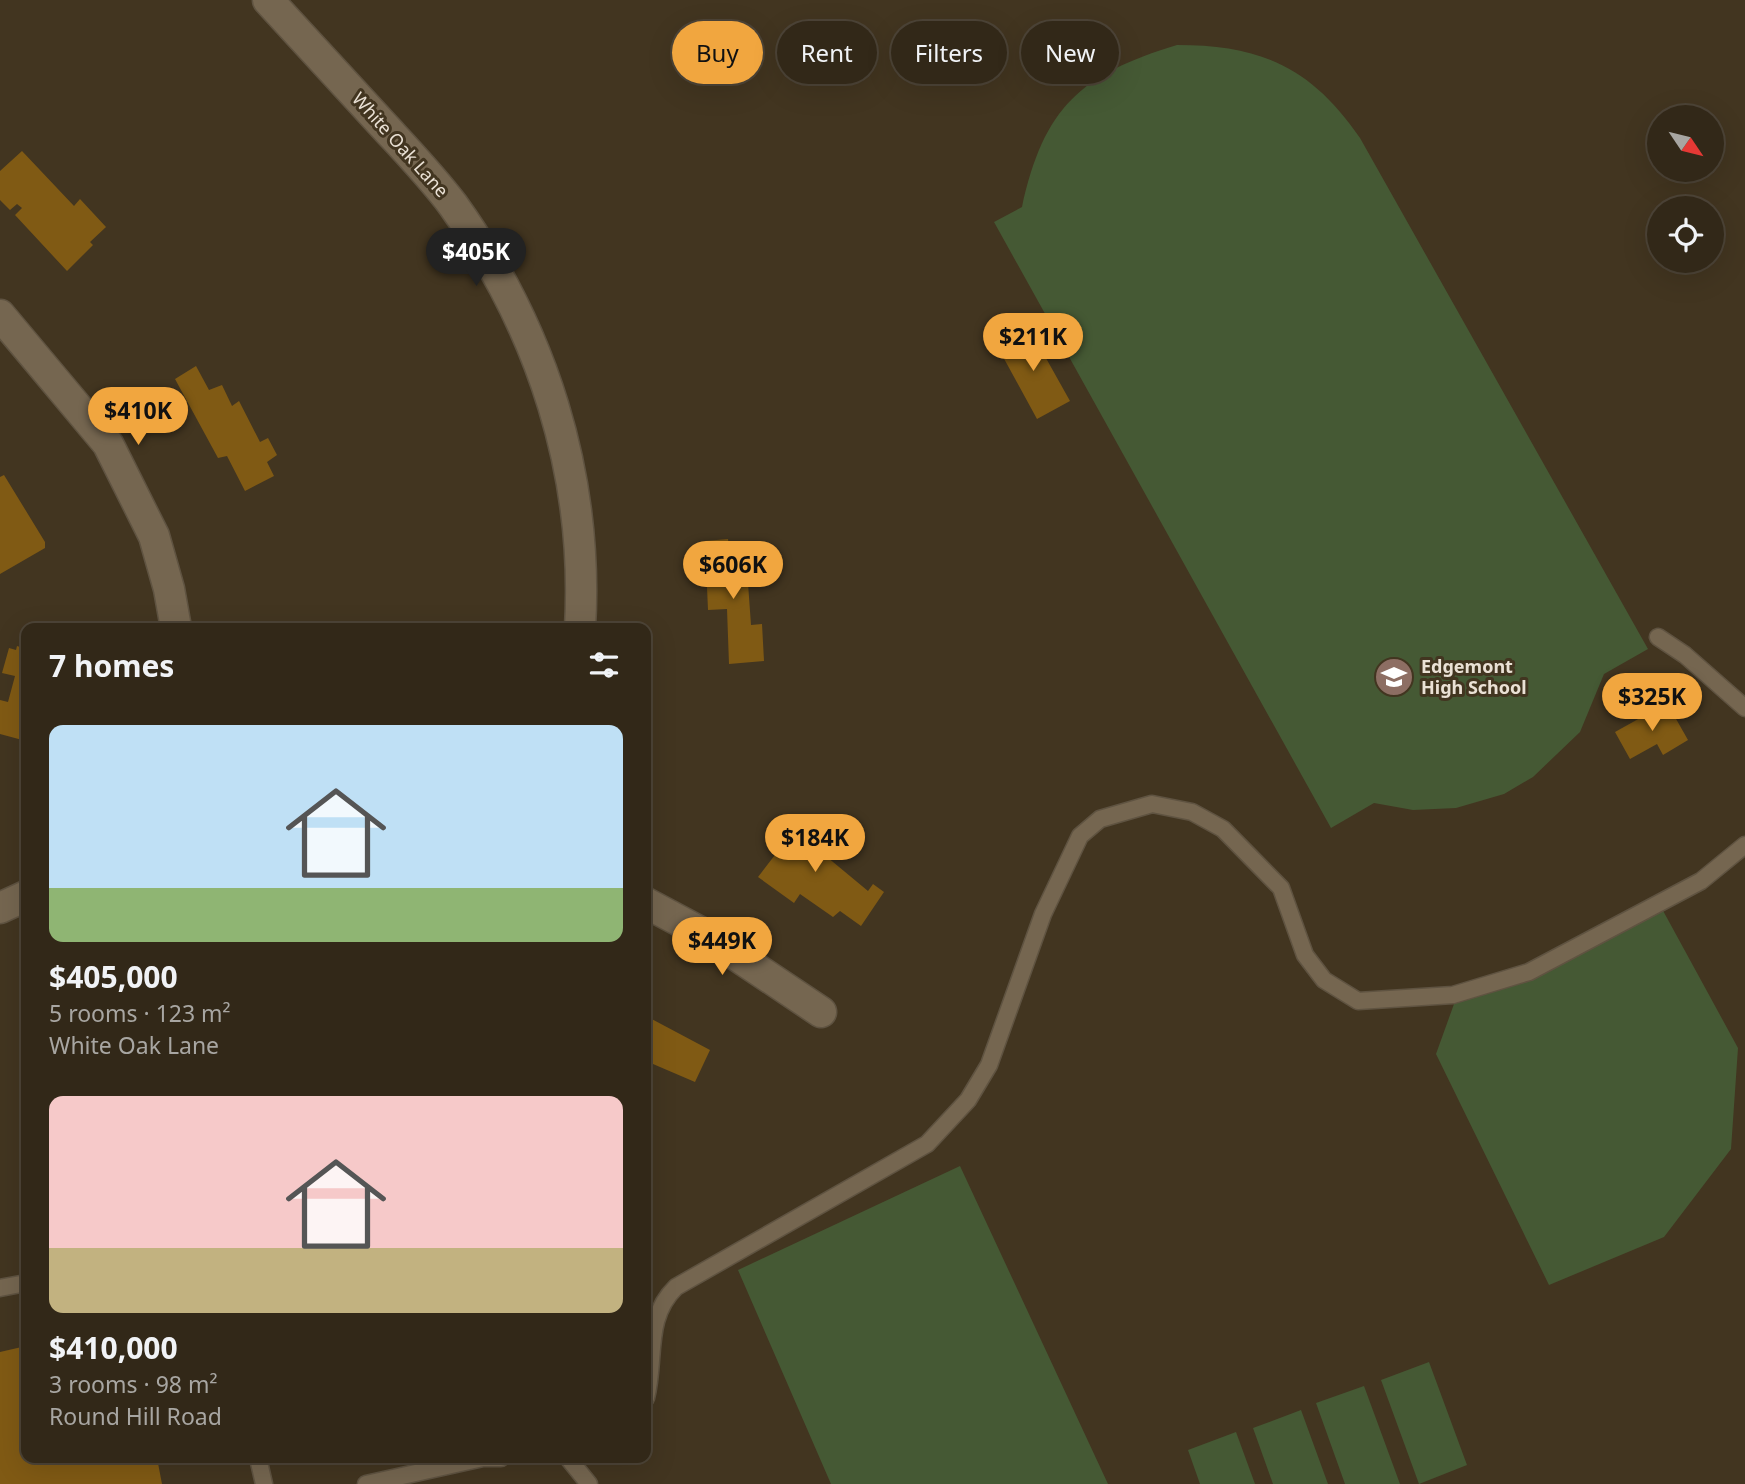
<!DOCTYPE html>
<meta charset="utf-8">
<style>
body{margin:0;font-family:"Noto Sans",sans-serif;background:#3a3021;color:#f1f3f6;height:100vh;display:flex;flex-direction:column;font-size:26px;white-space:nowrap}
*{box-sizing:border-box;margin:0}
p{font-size:23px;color:#a8a6a2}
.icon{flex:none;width:38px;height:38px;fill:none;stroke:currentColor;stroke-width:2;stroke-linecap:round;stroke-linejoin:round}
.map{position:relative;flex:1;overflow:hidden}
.side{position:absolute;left:21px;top:623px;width:630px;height:840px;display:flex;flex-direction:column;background:#322818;border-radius:14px;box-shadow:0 7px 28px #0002,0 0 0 2px #4d4437}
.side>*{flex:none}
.guide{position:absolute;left:672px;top:21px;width:665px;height:63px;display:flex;gap:14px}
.needle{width:46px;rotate:125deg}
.fabs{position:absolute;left:1647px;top:105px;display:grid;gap:14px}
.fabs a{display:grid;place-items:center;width:77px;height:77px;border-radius:50%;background:#322818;box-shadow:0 7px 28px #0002,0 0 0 2px #4d4437;font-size:35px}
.price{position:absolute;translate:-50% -60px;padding:0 16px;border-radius:24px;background:#f1a63f;color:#111;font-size:23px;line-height:46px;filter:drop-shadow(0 2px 4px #0008)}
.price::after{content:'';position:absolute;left:50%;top:42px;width:21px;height:16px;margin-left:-10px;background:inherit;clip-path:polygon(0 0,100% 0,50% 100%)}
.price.selected{background:#222;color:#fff}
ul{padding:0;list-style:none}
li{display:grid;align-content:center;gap:14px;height:371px;padding:0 28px}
li span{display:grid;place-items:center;height:217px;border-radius:14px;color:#555}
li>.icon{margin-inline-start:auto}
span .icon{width:126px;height:126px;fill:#fffc;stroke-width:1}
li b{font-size:30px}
h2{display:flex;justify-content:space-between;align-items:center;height:84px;padding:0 28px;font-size:30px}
.chip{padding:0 24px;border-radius:32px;background:#322818;box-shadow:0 7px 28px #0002,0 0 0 2px #4d4437;font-size:24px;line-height:63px}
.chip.selected{background:#f1a63f;color:#111}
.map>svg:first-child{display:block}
.green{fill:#455934}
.building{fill:#805a14}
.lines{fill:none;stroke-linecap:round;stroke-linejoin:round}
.lane-casing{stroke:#5f5341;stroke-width:19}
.street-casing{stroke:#5f5341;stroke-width:33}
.lane{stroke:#756650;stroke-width:16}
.street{stroke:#756650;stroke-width:30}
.labels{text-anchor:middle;stroke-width:6;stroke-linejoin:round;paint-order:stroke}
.street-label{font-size:18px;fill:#eae1d5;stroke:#423520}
.poi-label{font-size:18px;font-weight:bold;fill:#eae1d5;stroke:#423520;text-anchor:start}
</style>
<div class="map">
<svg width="1745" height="1484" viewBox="0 0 1745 1484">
<rect width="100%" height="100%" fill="#423520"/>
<path class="green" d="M 1177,45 C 1262,45 1312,68 1360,138 L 1648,649 L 1604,674 L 1580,732 L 1533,777 L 1504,794 L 1456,808 L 1413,810 L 1374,803 L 1331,828 L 994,222 L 1022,207 C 1044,107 1081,74 1177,45 Z
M 1655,896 L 1738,1048 L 1731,1149 L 1664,1237 L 1549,1285 L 1436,1054 L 1454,1004 Z
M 960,1166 L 1108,1484 L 831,1484 L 738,1270 Z
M 1429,1362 L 1467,1465 L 1419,1484 L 1381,1380 Z
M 1364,1386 L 1400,1484 L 1345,1484 L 1316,1403 Z
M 1301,1410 L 1328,1484 L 1273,1484 L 1253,1428 Z
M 1236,1432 L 1255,1484 L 1200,1484 L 1188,1450 Z"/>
<path class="building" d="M 22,151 L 74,206 L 80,199 L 106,227 L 90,242 L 93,245 L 67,271 L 15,215 L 22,208 L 17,204 L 10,210 L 0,200 L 0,171 Z
M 1028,326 L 1070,401 L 1037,419 L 996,344 Z
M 196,366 L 209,390 L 222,385 L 232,406 L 239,401 L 260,442 L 268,438 L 277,455 L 267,462 L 274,476 L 245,491 L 227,456 L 218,458 L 175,379 Z
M 4,475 L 45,542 L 45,548 L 0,574 L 0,477 Z
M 728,539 L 730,555 L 746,555 L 751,625 L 762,624 L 764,661 L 729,664 L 727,609 L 708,610 L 705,541 Z
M 17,646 L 26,649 L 26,741 L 0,734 L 0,700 L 8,702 L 15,676 L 2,673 L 9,648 L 16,650 Z
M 1667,703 L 1688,740 L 1663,755 L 1657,744 L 1630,759 L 1615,732 Z
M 785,815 L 833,849 L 827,857 L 868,891 L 873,884 L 884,892 L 861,926 L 840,911 L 833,917 L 800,894 L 794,903 L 758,877 L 778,851 L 765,842 Z
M 646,1016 L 710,1050 L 695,1082 L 646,1061 Z
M 26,1346 L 26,1458 L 157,1458 L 162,1484 L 0,1484 L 0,1352 Z"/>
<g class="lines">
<defs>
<path id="lane" d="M 1658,637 L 1685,655 L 1745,708
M 0,1288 L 26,1283
M 646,1398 C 656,1359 644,1318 676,1287 L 927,1144 L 968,1100 L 989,1065 L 1043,914 L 1080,836 L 1100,819 L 1152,804 L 1192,812 L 1223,829 L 1281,888 L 1305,955 L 1324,980 L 1358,1001 L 1453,995 L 1529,972 L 1701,881 L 1745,845
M 258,1458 L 264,1484
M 568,1458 L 589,1484
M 366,1484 L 483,1458 L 501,1458"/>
<path id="street" d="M 268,0 C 307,42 345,84 383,125 C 407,151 432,177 453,205 C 542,329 589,475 580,628
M 0,315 L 108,444 L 154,536 L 169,589 L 176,628
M 646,903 L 706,935 L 821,1012
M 0,908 L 26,896"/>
</defs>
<use href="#lane" class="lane-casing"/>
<use href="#street" class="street-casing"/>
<use href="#lane" class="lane"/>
<use href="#street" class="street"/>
</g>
<defs>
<symbol id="school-disc" viewBox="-11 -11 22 22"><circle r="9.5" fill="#8d6e63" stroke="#423520"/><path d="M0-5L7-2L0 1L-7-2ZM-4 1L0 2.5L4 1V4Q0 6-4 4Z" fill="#fff"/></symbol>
</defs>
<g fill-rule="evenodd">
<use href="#school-disc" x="1372" y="655" width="44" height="44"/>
</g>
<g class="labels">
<g class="street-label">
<text transform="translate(400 145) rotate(48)" y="6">White Oak Lane</text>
</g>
<g class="poi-label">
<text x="1421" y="673">Edgemont<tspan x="1421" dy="21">High School</tspan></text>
</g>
</g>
</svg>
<div class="fabs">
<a><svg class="needle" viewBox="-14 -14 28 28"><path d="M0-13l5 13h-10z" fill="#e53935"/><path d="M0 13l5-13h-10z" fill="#a8a6a2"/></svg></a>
<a><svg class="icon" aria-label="locate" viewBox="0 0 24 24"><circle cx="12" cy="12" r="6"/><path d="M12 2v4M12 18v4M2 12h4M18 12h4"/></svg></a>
</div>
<b class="price selected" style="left:476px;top:288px">$405K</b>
<b class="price" style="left:1033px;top:373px">$211K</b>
<b class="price" style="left:138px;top:447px">$410K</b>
<b class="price" style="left:733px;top:601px">$606K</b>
<b class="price" style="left:1652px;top:733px">$325K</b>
<b class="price" style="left:815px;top:874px">$184K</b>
<b class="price" style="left:722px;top:977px">$449K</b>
<div class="guide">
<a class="chip selected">Buy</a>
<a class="chip">Rent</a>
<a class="chip">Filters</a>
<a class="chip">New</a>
</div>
<section class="side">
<h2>7 homes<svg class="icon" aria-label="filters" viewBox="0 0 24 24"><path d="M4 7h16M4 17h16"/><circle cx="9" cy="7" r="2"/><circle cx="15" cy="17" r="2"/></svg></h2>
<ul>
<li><span style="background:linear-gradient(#bfe0f5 75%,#8fb573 0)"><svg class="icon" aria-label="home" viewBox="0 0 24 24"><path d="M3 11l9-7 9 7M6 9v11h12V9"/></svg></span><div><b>$405,000</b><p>5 rooms · 123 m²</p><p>White Oak Lane</p></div></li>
<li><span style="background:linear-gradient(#f6c9c9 70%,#c2b280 0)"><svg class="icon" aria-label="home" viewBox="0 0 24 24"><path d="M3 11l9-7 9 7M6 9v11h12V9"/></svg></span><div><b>$410,000</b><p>3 rooms · 98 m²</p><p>Round Hill Road</p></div></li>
</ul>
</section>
</div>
